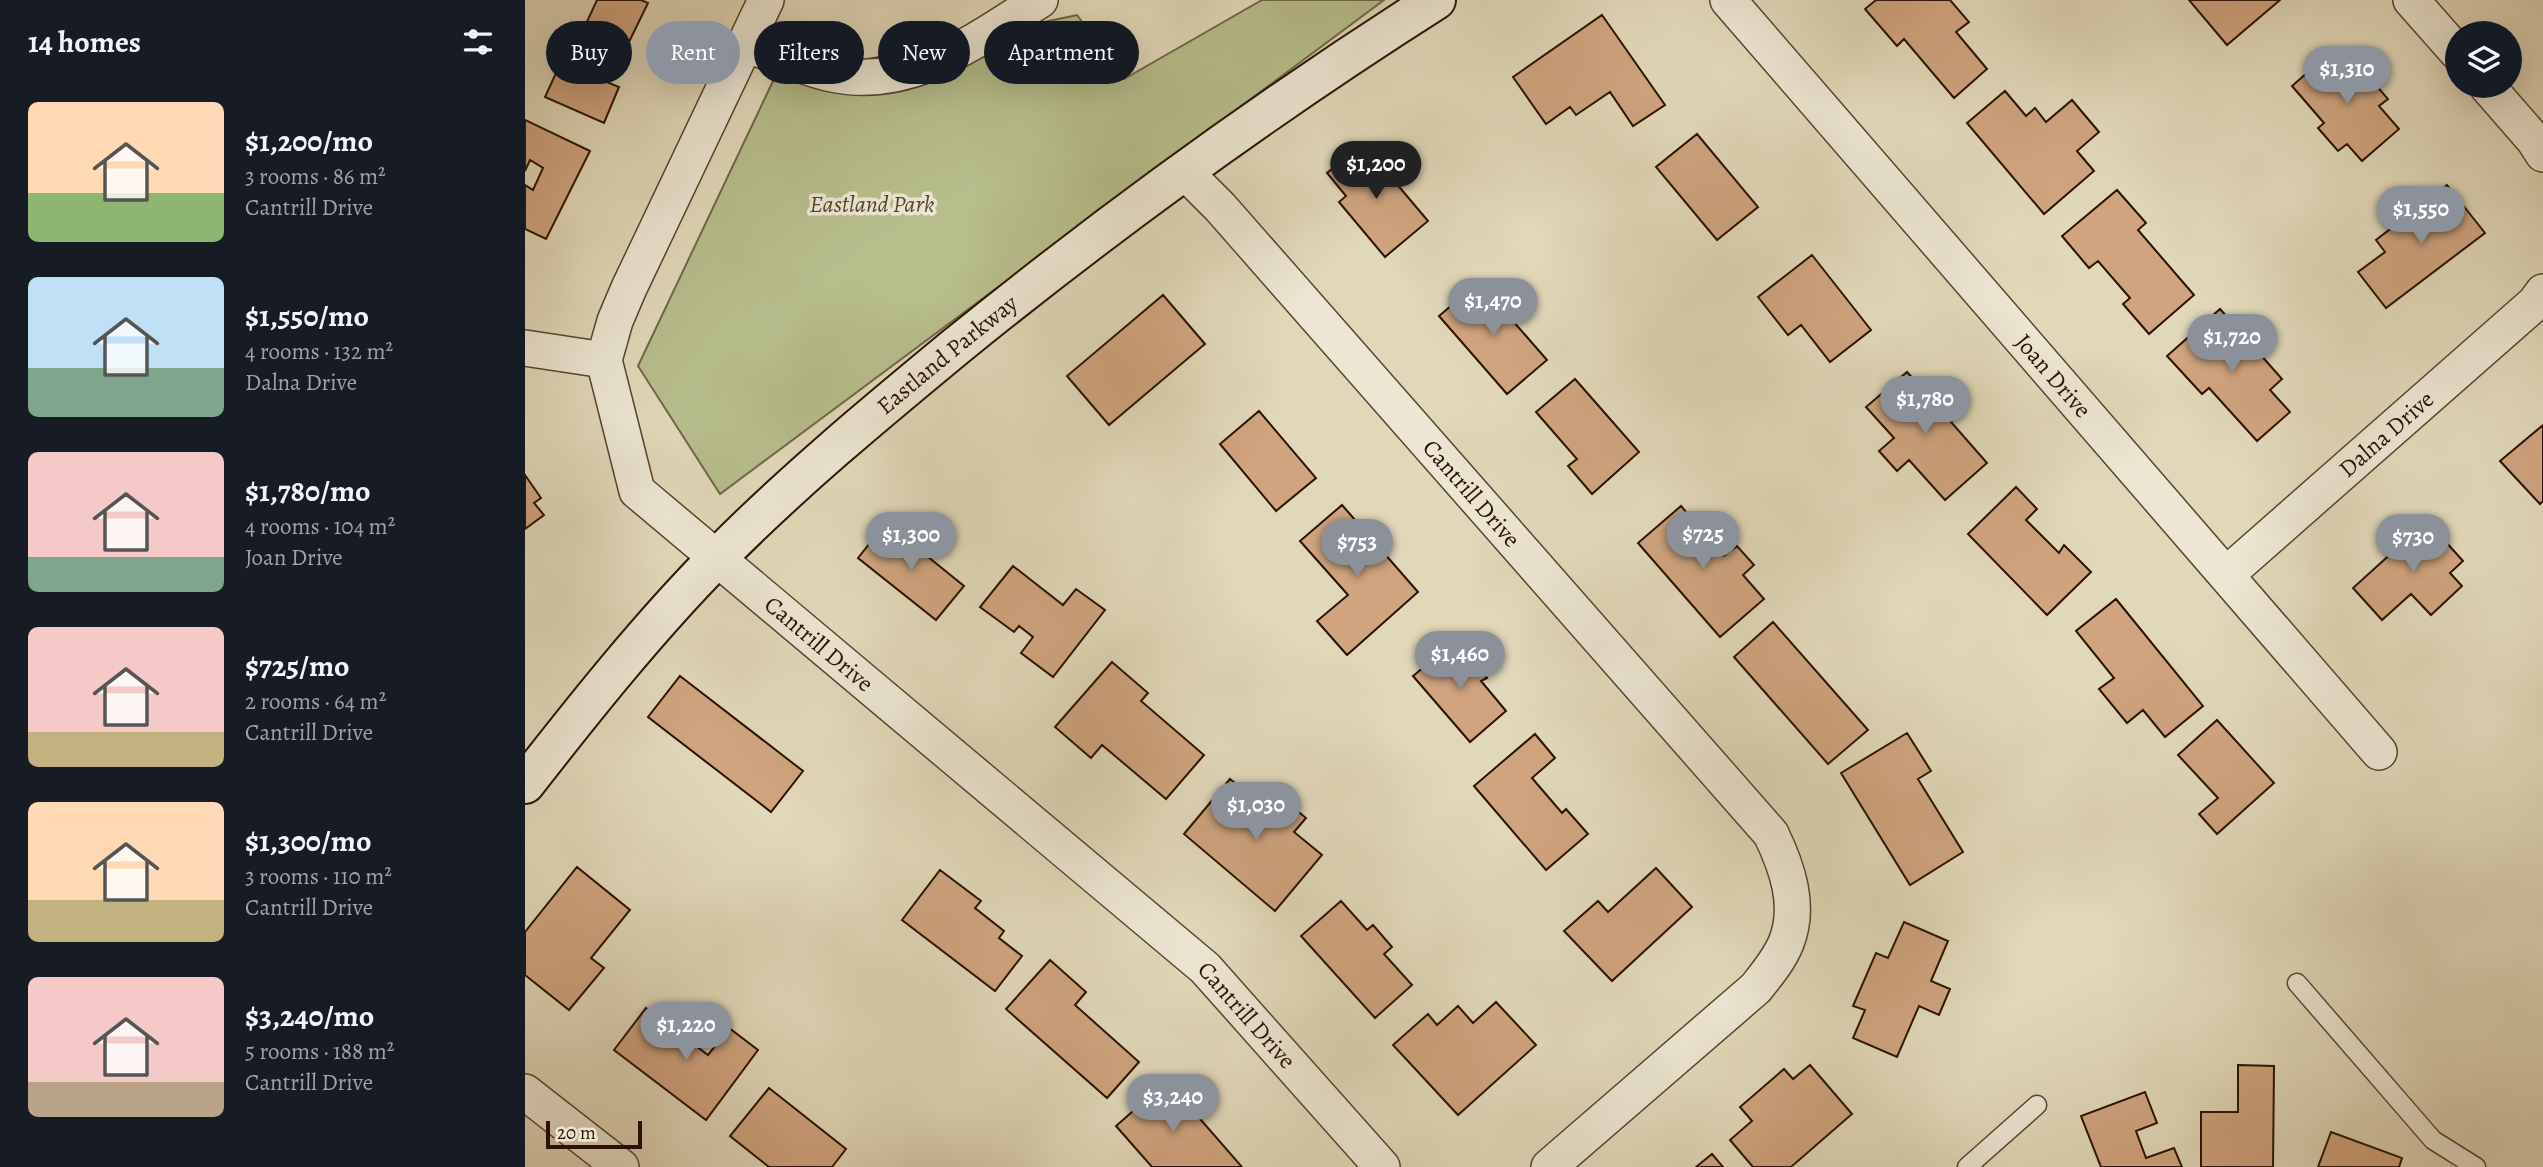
<!DOCTYPE html>
<meta charset="utf-8">
<style>
body{margin:0;font-family:Alegreya,serif;background:#20242c;color:#f1f3f6;height:100vh;display:flex;flex-direction:column;font-size:26px;white-space:nowrap}
*{box-sizing:border-box;margin:0}
p{font-size:23px;color:#9ea1a6}
.icon{flex:none;width:38px;height:38px;fill:none;stroke:currentColor;stroke-width:2;stroke-linecap:round;stroke-linejoin:round}
.map{position:relative;flex:1;overflow:hidden}
.side{display:flex;flex-direction:column;background:#171b24;width:525px}
.side>*{flex:none}
.banner{position:absolute;left:21px;top:21px;width:665px;height:63px;display:flex;gap:14px}
.fabs{position:absolute;left:1920px;top:21px;display:grid;gap:14px}
.fabs a{display:grid;place-items:center;width:77px;height:77px;border-radius:50%;background:#171b24;box-shadow:0 7px 28px #0002;font-size:35px}
.scale{position:absolute;left:21px;bottom:18px;width:96px;box-sizing:border-box;padding-left:7px;border:4px solid #2b1204;border-top:0;font-size:19px;line-height:24px;white-space:nowrap;color:#2b1204;-webkit-text-stroke:5px #ece6d2;paint-order:stroke}
.price{position:absolute;translate:-50% -60px;padding:0 16px;border-radius:24px;background:#8c9099;color:#fff;font-size:23px;line-height:46px;filter:drop-shadow(0 2px 4px #0008)}
.price::after{content:'';position:absolute;left:50%;top:42px;width:21px;height:16px;margin-left:-10px;background:inherit;clip-path:polygon(0 0,100% 0,50% 100%)}
.price.active{background:#222;color:#fff}
ul{padding:0;list-style:none}
li{display:flex;align-items:center;gap:21px;height:175px;padding:0 28px}
li span{display:grid;place-items:center;flex:none;width:196px;height:140px;border-radius:10px;color:#555}
li>.icon{margin-inline-start:auto}
span .icon{width:84px;height:84px;fill:#fffc;stroke-width:1}
li b{font-size:30px}
h2{display:flex;justify-content:space-between;align-items:center;height:84px;padding:0 28px;font-size:30px}
.pill{padding:0 24px;border-radius:32px;background:#171b24;box-shadow:0 7px 28px #0002;font-size:24px;line-height:63px}
.pill.active{background:#8c9099;color:#fff}
main{display:flex;flex:1;min-height:0}
.map>svg:first-child{display:block}
.green{fill:#b7be8c;stroke:#716848;stroke-width:2}
.building{fill:#cfa47f;stroke:#2b1204;stroke-width:2}
.lines{fill:none;stroke-linecap:round;stroke-linejoin:round}
.lane-casing{stroke:#584431;stroke-width:21}
.street-casing{stroke:#584431;stroke-width:38}
.secondary-casing{stroke:#2b1204;stroke-width:42}
.lane{stroke:#ece6d2;stroke-width:18}
.street{stroke:#ece6d2;stroke-width:35}
.secondary{stroke:#ece6d2;stroke-width:38}
.labels{text-anchor:middle;stroke-width:7;stroke-linejoin:round;paint-order:stroke}
.park-label{font-size:24px;font-style:italic;fill:#55462d;stroke:#ece6d2}
.street-label{font-size:24px;fill:#2b1204;stroke:#ece6d2}
</style>
<main>
<section class="side">
<h2>14 homes<svg class="icon" aria-label="filters" viewBox="0 0 24 24"><path d="M4 7h16M4 17h16"/><circle cx="9" cy="7" r="2"/><circle cx="15" cy="17" r="2"/></svg></h2>
<ul>
<li><span style="background:linear-gradient(#ffd9b3 65%,#8fb573 0)"><svg class="icon" aria-label="home" viewBox="0 0 24 24"><path d="M3 11l9-7 9 7M6 9v11h12V9"/></svg></span><div><b>$1,200/mo</b><p>3 rooms · 86 m²</p><p>Cantrill Drive</p></div></li>
<li><span style="background:linear-gradient(#bfe0f5 65%,#7fa58c 0)"><svg class="icon" aria-label="home" viewBox="0 0 24 24"><path d="M3 11l9-7 9 7M6 9v11h12V9"/></svg></span><div><b>$1,550/mo</b><p>4 rooms · 132 m²</p><p>Dalna Drive</p></div></li>
<li><span style="background:linear-gradient(#f6c9c9 75%,#7fa58c 0)"><svg class="icon" aria-label="home" viewBox="0 0 24 24"><path d="M3 11l9-7 9 7M6 9v11h12V9"/></svg></span><div><b>$1,780/mo</b><p>4 rooms · 104 m²</p><p>Joan Drive</p></div></li>
<li><span style="background:linear-gradient(#f6c9c9 75%,#c2b280 0)"><svg class="icon" aria-label="home" viewBox="0 0 24 24"><path d="M3 11l9-7 9 7M6 9v11h12V9"/></svg></span><div><b>$725/mo</b><p>2 rooms · 64 m²</p><p>Cantrill Drive</p></div></li>
<li><span style="background:linear-gradient(#ffd9b3 70%,#c2b280 0)"><svg class="icon" aria-label="home" viewBox="0 0 24 24"><path d="M3 11l9-7 9 7M6 9v11h12V9"/></svg></span><div><b>$1,300/mo</b><p>3 rooms · 110 m²</p><p>Cantrill Drive</p></div></li>
<li><span style="background:linear-gradient(#f6c9c9 75%,#b9a48a 0)"><svg class="icon" aria-label="home" viewBox="0 0 24 24"><path d="M3 11l9-7 9 7M6 9v11h12V9"/></svg></span><div><b>$3,240/mo</b><p>5 rooms · 188 m²</p><p>Cantrill Drive</p></div></li>
</ul>
</section>
<div class="map">
<svg width="2018" height="1167" viewBox="0 0 2018 1167">
<rect width="100%" height="100%" fill="#e1d8b9"/>
<filter id="stains"><feTurbulence type="fractalNoise" baseFrequency=".00286" numOctaves="4"/><feColorMatrix values="0 0 0 0 .2 0 0 0 0 .09 0 0 0 0 .02 0 0 0 .5 -.17"/></filter>
<radialGradient id="worn" r=".72"><stop offset=".6" stop-color="#630" stop-opacity="0"/><stop offset="1" stop-color="#630" stop-opacity=".3"/></radialGradient>
<path class="green" d="M 737,0 L 859,0 L 195,494 L 113,366 L 249,79 L 552,15 L 599,79 Z"/>
<path class="building" d="M 72,0 L 116,0 L 123,3 L 84,83 L 94,87 L 79,123 L 20,97 L 37,60 L 43,63 Z
M 1351,0 L 1425,0 L 1444,22 L 1431,32 L 1462,69 L 1429,98 L 1379,39 L 1372,46 L 1340,9 Z
M 1664,0 L 1755,0 L 1702,45 Z
M 1077,15 L 1140,105 L 1108,126 L 1085,92 L 1051,115 L 1045,107 L 1021,124 L 988,77 Z
M 1807,51 L 1829,77 L 1837,69 L 1863,99 L 1854,106 L 1874,129 L 1837,161 L 1822,144 L 1813,151 L 1793,128 L 1799,123 L 1767,86 Z
M 1480,91 L 1501,116 L 1510,108 L 1521,122 L 1547,100 L 1574,132 L 1552,151 L 1569,171 L 1519,214 L 1442,123 Z
M 0,120 L 65,151 L 21,239 L 0,229 L 0,185 L 8,190 L 18,168 L 5,160 L 0,171 Z
M 1172,134 L 1233,207 L 1192,240 L 1131,167 Z
M 838,144 L 903,221 L 860,257 L 814,202 L 821,196 L 802,173 Z
M 1922,185 L 1960,233 L 1861,308 L 1833,272 L 1860,252 L 1851,240 Z
M 1592,190 L 1621,223 L 1613,230 L 1669,295 L 1624,334 L 1598,304 L 1605,298 L 1573,261 L 1564,268 L 1537,236 Z
M 1287,255 L 1346,330 L 1305,362 L 1276,325 L 1263,335 L 1233,297 Z
M 954,282 L 1022,360 L 982,394 L 914,316 Z
M 638,295 L 680,344 L 584,425 L 542,376 Z
M 1695,309 L 1757,379 L 1745,390 L 1765,412 L 1732,441 L 1684,388 L 1677,394 L 1642,356 Z
M 1382,372 L 1400,392 L 1403,385 L 1431,417 L 1426,422 L 1462,463 L 1420,500 L 1384,460 L 1372,471 L 1354,451 L 1369,438 L 1341,407 Z
M 1050,379 L 1114,452 L 1067,494 L 1043,466 L 1052,459 L 1011,412 Z
M 734,411 L 791,478 L 751,511 L 695,444 Z
M 2018,425 L 2018,501 L 2015,504 L 1975,461 Z
M 0,475 L 16,498 L 9,503 L 19,515 L 0,529 Z
M 1491,487 L 1512,509 L 1501,520 L 1534,553 L 1539,545 L 1566,572 L 1522,615 L 1443,534 Z
M 817,505 L 893,592 L 822,655 L 792,621 L 823,595 L 775,541 Z
M 1156,506 L 1199,556 L 1212,546 L 1229,565 L 1218,575 L 1239,599 L 1195,637 L 1113,543 Z
M 1902,521 L 1938,561 L 1925,573 L 1937,586 L 1906,615 L 1886,594 L 1857,620 L 1828,588 Z
M 361,523 L 439,586 L 411,620 L 333,558 Z
M 488,566 L 538,605 L 551,589 L 580,610 L 528,677 L 496,653 L 508,637 L 494,626 L 489,632 L 455,607 Z
M 1591,599 L 1678,706 L 1640,737 L 1618,710 L 1602,723 L 1574,689 L 1589,678 L 1551,631 Z
M 1248,622 L 1343,730 L 1303,764 L 1209,657 Z
M 930,641 L 962,678 L 956,681 L 981,711 L 945,742 L 888,676 Z
M 587,662 L 623,693 L 616,701 L 679,755 L 641,799 L 577,745 L 566,758 L 530,727 Z
M 155,676 L 278,771 L 246,812 L 123,717 Z
M 1692,720 L 1749,783 L 1692,834 L 1674,814 L 1693,798 L 1653,755 Z
M 1382,733 L 1406,771 L 1393,779 L 1438,852 L 1385,885 L 1316,773 Z
M 1010,734 L 1030,758 L 1007,778 L 1037,813 L 1041,809 L 1063,834 L 1021,870 L 949,786 Z
M 705,779 L 733,801 L 745,788 L 781,818 L 769,832 L 797,855 L 750,911 L 659,834 Z
M 52,867 L 105,910 L 66,958 L 79,968 L 44,1010 L 0,975 L 0,932 Z
M 1131,868 L 1167,907 L 1087,981 L 1039,931 L 1073,901 L 1083,912 Z
M 415,870 L 456,901 L 450,908 L 479,931 L 474,938 L 497,956 L 470,991 L 377,920 Z
M 816,901 L 842,930 L 848,925 L 867,947 L 859,954 L 887,985 L 850,1018 L 776,936 Z
M 1379,922 L 1423,941 L 1406,981 L 1425,989 L 1414,1015 L 1394,1006 L 1372,1057 L 1328,1038 L 1340,1010 L 1328,1006 L 1351,953 L 1363,958 Z
M 525,960 L 561,992 L 550,1005 L 614,1062 L 582,1098 L 481,1009 Z
M 971,1002 L 1011,1045 L 933,1115 L 868,1045 L 903,1014 L 912,1025 L 933,1006 L 948,1023 Z
M 121,1008 L 183,1055 L 204,1028 L 233,1050 L 181,1120 L 89,1050 Z
M 1285,1065 L 1327,1114 L 1266,1167 L 1228,1167 L 1205,1140 L 1227,1121 L 1215,1107 L 1259,1069 L 1268,1079 Z
M 1713,1065 L 1749,1066 L 1748,1167 L 1676,1167 L 1676,1112 L 1713,1112 Z
M 642,1081 L 717,1167 L 627,1167 L 591,1126 Z
M 244,1088 L 321,1149 L 307,1167 L 244,1167 L 205,1136 Z
M 1620,1092 L 1632,1123 L 1611,1131 L 1621,1158 L 1649,1148 L 1657,1167 L 1576,1167 L 1556,1116 Z
M 1806,1132 L 1877,1158 L 1874,1167 L 1793,1167 Z
M 1187,1154 L 1198,1167 L 1171,1167 Z"/>
<g class="lines">
<defs>
<path id="lane" d="M 1772,983 L 1908,1140 L 1951,1167
M 1442,1167 L 1512,1105"/>
<g id="street">
<path id="s1" d="M 241,0 L 104,288 L 90,321 L 79,360 L 112,491 L 680,968 L 857,1167"/>
<path id="s2" d="M 1203,0 L 1854,752"/>
<path d="M 1886,0 L 1932,52"/>
<path d="M 220,44 C 249,54 278,68 307,74 C 387,91 452,39 515,0"/>
<path d="M 1962,86 L 2009,140 L 2018,154"/>
<path id="s3" d="M 659,171 L 695,207 L 1246,834 C 1262,867 1276,906 1261,943 C 1254,960 1242,974 1231,988 L 1024,1167"/>
<path d="M 0,348 L 79,360"/>
<path id="s4" d="M 1702,574 L 2010,303 L 2018,292"/>
<path d="M 0,1092 L 96,1167"/>
</g>
<g id="secondary">
<path id="s5" d="M 0,784 C 61,706 123,628 193,557 C 267,482 348,415 429,348 C 583,223 744,106 911,0"/>
</g>
</defs>
<use href="#lane" class="lane-casing"/>
<use href="#street" class="street-casing"/>
<use href="#secondary" class="secondary-casing"/>
<use href="#lane" class="lane"/>
<use href="#street" class="street"/>
<use href="#secondary" class="secondary"/>
</g>
<g class="labels">
<g class="park-label">
<text x="347" y="212">Eastland Park</text>
</g>
<g class="street-label">
<text dy="8" stroke="none"><textPath href="#s5" startOffset="604">Eastland Parkway</textPath></text>
<text dy="8" stroke="none"><textPath href="#s2" startOffset="497">Joan Drive</textPath></text>
<text dy="8" stroke="none"><textPath href="#s4" startOffset="212">Dalna Drive</textPath></text>
<text dy="8" stroke="none"><textPath href="#s3" startOffset="432">Cantrill Drive</textPath></text>
<text dy="8" stroke="none"><textPath href="#s1" startOffset="768">Cantrill Drive</textPath></text>
<text dy="8" stroke="none"><textPath href="#s1" startOffset="1335">Cantrill Drive</textPath></text>
</g>
</g>
<rect width="100%" height="100%" filter="url(#stains)"/>
<rect width="100%" height="100%" fill="url(#worn)"/>
</svg>
<div class="fabs">
<a><svg class="icon" aria-label="layers" viewBox="0 0 24 24"><path d="M12 4l9 5-9 5-9-5zM3 14l9 5 9-5"/></svg></a>
</div>
<div class="scale">20 m</div>
<b class="price" style="left:1822px;top:106px">$1,310</b>
<b class="price active" style="left:851px;top:201px">$1,200</b>
<b class="price" style="left:1896px;top:246px">$1,550</b>
<b class="price" style="left:968px;top:338px">$1,470</b>
<b class="price" style="left:1707px;top:374px">$1,720</b>
<b class="price" style="left:1400px;top:436px">$1,780</b>
<b class="price" style="left:1178px;top:571px">$725</b>
<b class="price" style="left:386px;top:572px">$1,300</b>
<b class="price" style="left:1888px;top:574px">$730</b>
<b class="price" style="left:832px;top:579px">$753</b>
<b class="price" style="left:935px;top:691px">$1,460</b>
<b class="price" style="left:731px;top:842px">$1,030</b>
<b class="price" style="left:161px;top:1062px">$1,220</b>
<b class="price" style="left:648px;top:1134px">$3,240</b>
<div class="banner">
<a class="pill">Buy</a>
<a class="pill active">Rent</a>
<a class="pill">Filters</a>
<a class="pill">New</a>
<a class="pill">Apartment</a>
</div>
</div>
</main>
